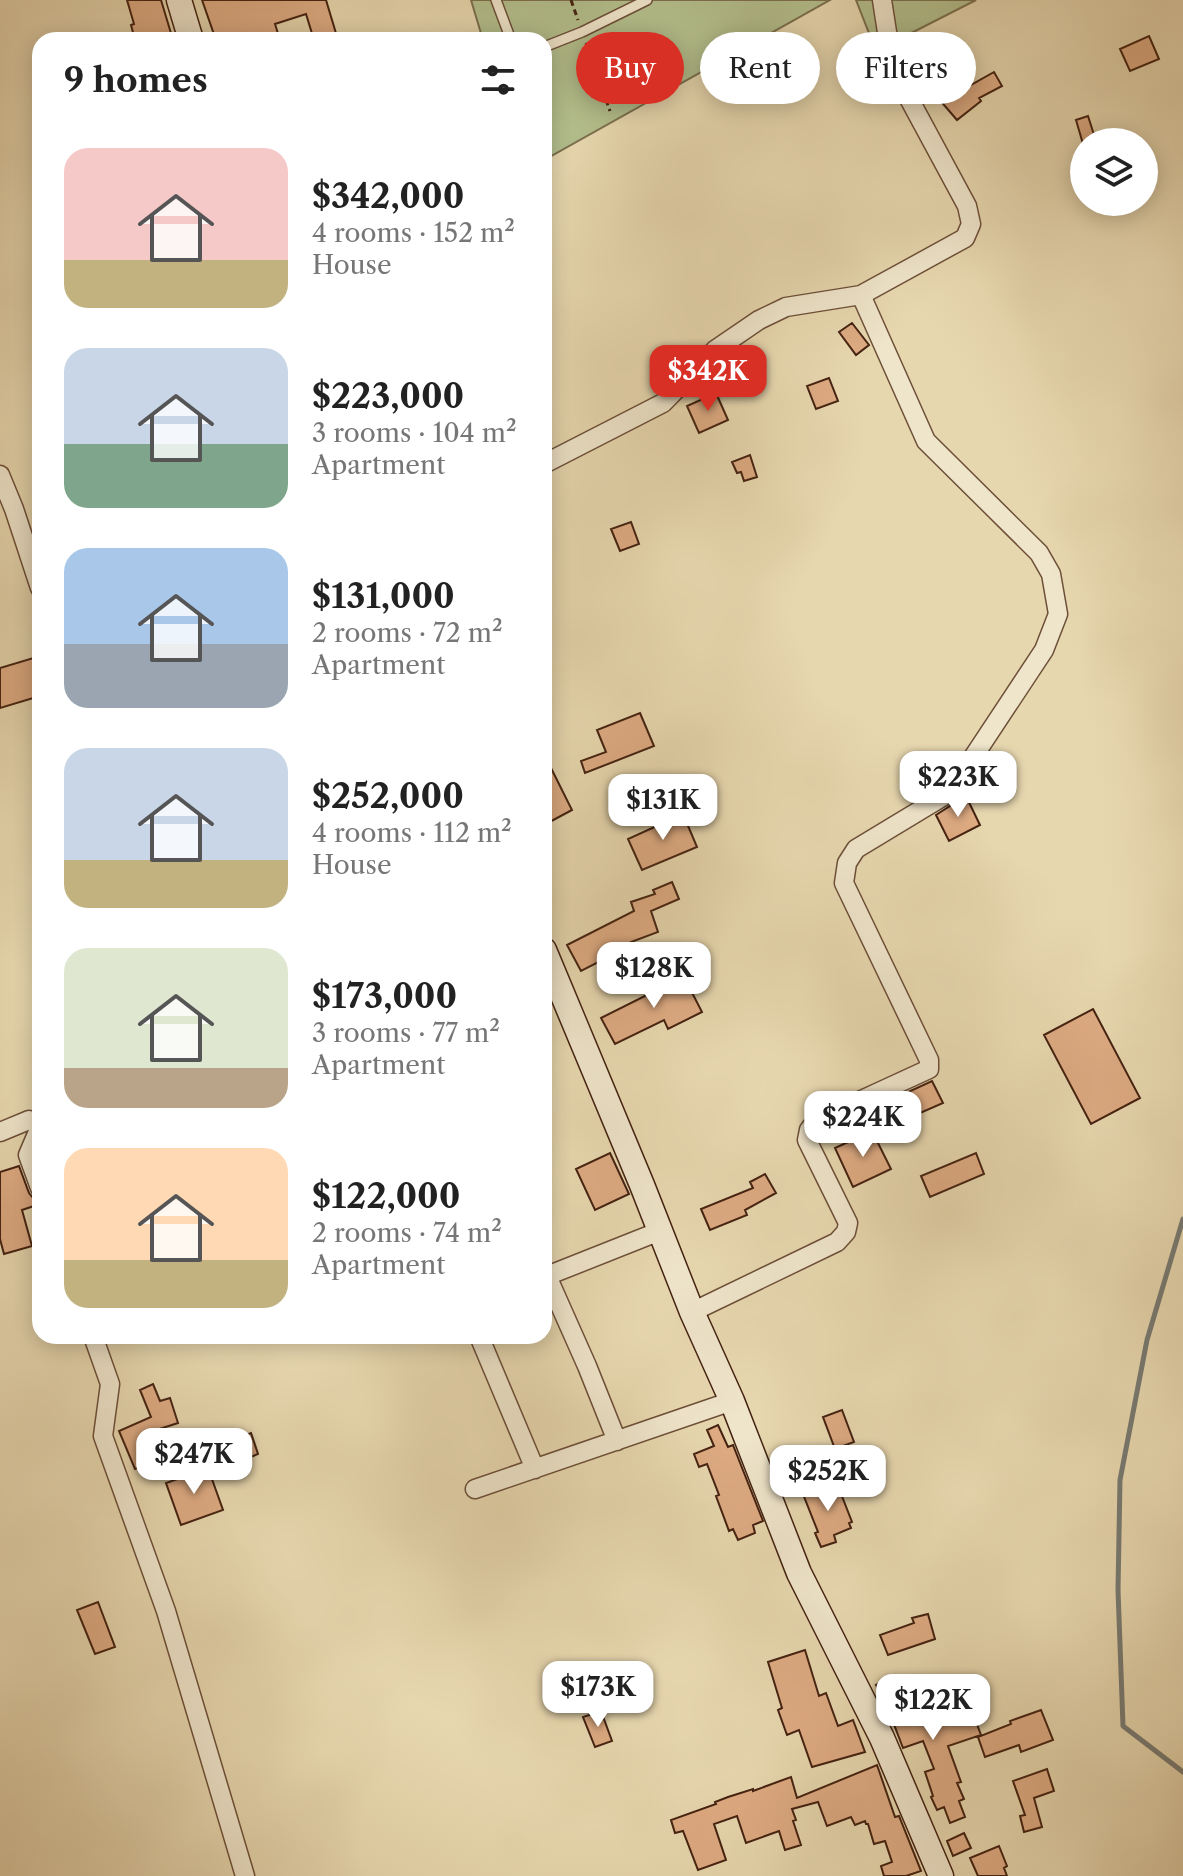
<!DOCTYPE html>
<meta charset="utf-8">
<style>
body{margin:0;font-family:"Libre Caslon Text",serif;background:#f6f6f6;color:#222;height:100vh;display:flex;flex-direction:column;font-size:30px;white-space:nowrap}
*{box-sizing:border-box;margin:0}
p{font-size:26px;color:#767676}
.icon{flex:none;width:44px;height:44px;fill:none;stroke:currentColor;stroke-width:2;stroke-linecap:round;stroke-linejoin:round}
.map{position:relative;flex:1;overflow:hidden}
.sheet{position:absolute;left:32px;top:32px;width:520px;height:1312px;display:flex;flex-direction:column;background:#fff;border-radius:24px;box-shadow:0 4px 20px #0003}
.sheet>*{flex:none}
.guide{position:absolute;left:576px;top:32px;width:486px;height:72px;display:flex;gap:16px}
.controls{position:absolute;left:1070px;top:128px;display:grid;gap:16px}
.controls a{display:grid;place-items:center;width:88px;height:88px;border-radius:50%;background:#fff;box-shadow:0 4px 20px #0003;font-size:40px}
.price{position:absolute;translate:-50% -68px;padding:0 18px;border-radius:16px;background:#fff;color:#222;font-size:26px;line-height:52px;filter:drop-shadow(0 2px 4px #0008)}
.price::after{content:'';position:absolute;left:50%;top:48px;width:24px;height:18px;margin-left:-12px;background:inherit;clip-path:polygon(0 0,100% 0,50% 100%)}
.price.active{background:#d93025;color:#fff}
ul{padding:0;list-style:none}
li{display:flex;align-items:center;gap:24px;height:200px;padding:0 32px}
li span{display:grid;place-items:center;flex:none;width:224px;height:160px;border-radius:24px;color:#555}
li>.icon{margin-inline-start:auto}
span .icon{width:96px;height:96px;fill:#fffc;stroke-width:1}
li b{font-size:34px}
h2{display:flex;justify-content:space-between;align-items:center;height:96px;padding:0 32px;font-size:34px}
.tag{padding:0 28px;border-radius:36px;background:#fff;box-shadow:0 4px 20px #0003;font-size:28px;line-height:72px}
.tag.active{background:#d93025;color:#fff}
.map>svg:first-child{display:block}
.green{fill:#b3bf8d;stroke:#7c704f;stroke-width:2}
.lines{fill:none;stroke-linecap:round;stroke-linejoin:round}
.stream{stroke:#787b73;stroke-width:5}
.building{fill:#deab83;stroke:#421;stroke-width:2}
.lane-casing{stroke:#6d4f38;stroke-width:12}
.street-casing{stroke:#6d4f38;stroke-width:21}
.secondary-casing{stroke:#421;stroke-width:27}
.path{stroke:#421;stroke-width:3;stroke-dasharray:6 4;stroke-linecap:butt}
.lane{stroke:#efe5cb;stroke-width:9}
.street{stroke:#efe5cb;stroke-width:18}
.secondary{stroke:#efe5cb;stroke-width:24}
</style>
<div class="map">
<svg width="1183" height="1876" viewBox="0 0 1183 1876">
<rect width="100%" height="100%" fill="#e7d7af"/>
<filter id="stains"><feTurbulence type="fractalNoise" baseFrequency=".0025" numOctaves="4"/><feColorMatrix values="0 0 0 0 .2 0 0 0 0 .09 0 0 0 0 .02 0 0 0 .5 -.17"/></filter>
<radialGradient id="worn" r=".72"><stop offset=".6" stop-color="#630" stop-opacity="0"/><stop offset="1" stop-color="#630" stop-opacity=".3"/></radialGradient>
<path class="green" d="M 471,0 L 830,0 L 544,160 L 544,40 L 483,40 Z
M 856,0 L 976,0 L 876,51 Z"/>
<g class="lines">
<path class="stream" d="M 1183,1219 L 1147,1340 L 1120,1480 L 1118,1590 L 1123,1726 L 1183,1772"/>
</g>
<path class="building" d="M 127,0 L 161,0 L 173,40 L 135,40 L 131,25 L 134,24 Z
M 202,0 L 326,0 L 338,40 L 314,40 L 306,14 L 275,24 L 280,40 L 216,40 Z
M 1149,36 L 1159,59 L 1130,71 L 1120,49 Z
M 921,38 L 925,52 L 931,49 L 943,71 L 941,73 L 957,93 L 968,84 L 969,86 L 994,72 L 1002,86 L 979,98 L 981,101 L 957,120 L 926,84 L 921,88 L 909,69 L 907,63 L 912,60 L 907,44 Z
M 1088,116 L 1096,141 L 1084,142 L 1083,144 L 1076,120 Z
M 852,323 L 869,345 L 856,355 L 839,332 Z
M 829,378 L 838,401 L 816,409 L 807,386 Z
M 716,393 L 728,420 L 699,433 L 687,406 Z
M 750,455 L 757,477 L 744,481 L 741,472 L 737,473 L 732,462 Z
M 631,522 L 639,544 L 620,551 L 611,529 Z
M 40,656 L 40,696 L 0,708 L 0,668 Z
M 640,713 L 654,746 L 585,773 L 581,761 L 606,752 L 597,730 Z
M 544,754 L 572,810 L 544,825 Z
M 965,794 L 980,825 L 949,841 L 936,815 L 953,804 Z
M 683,814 L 697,847 L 642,870 L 628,839 Z
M 672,882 L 679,899 L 651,911 L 658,932 L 631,942 L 632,945 L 581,971 L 567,945 L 634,911 L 631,902 L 655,894 L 653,890 Z
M 683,975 L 702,1012 L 668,1029 L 664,1020 L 615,1044 L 601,1018 L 651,993 L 650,991 Z
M 1093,1009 L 1140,1098 L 1091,1124 L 1044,1035 Z
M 932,1081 L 943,1103 L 879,1131 L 869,1110 Z
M 872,1131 L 891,1169 L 853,1187 L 835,1148 Z
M 610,1153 L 629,1194 L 595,1210 L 576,1169 Z
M 976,1153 L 984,1174 L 930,1197 L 921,1176 Z
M 19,1166 L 29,1193 L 33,1198 L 40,1200 L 40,1204 L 22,1210 L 32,1246 L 4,1254 L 0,1239 L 0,1172 Z
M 765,1174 L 776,1193 L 745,1210 L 747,1215 L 710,1230 L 701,1209 L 753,1188 L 750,1182 Z
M 153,1384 L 160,1401 L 170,1398 L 178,1423 L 153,1431 L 160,1446 L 149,1451 L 154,1461 L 135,1469 L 119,1431 L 151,1417 L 140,1390 Z
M 842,1410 L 854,1442 L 835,1449 L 823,1417 Z
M 718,1425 L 728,1447 L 733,1445 L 763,1521 L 753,1525 L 755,1533 L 738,1540 L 733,1529 L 729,1531 L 716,1496 L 719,1495 L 707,1464 L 699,1467 L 694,1454 L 714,1446 L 707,1430 Z
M 251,1433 L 258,1454 L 228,1466 L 220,1445 Z
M 208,1468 L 223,1510 L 181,1525 L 166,1483 Z
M 836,1481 L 852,1522 L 849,1523 L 851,1528 L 834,1535 L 836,1542 L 821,1547 L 815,1533 L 818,1532 L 803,1494 Z
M 98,1602 L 115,1647 L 95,1654 L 77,1610 Z
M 928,1614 L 935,1639 L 888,1655 L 880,1635 L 914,1623 L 912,1618 Z
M 805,1650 L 819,1696 L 826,1693 L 838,1726 L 853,1720 L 865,1752 L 812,1767 L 799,1730 L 787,1735 L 778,1710 L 782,1708 L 768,1662 Z
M 895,1675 L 909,1705 L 922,1700 L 930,1721 L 957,1711 L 956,1706 L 968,1701 L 981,1735 L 948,1746 L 961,1782 L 957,1783 L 964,1799 L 959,1801 L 965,1817 L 950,1823 L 944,1807 L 937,1810 L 931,1797 L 933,1796 L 925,1772 L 934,1769 L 923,1741 L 903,1748 L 890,1714 L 876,1685 Z
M 1041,1710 L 1053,1740 L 1021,1752 L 1019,1745 L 985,1757 L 978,1737 L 1011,1724 L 1010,1721 Z
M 601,1711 L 612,1741 L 595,1747 L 583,1717 Z
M 877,1765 L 895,1817 L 899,1816 L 921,1871 L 906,1876 L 884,1876 L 881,1866 L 892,1862 L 885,1841 L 874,1844 L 868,1824 L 866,1824 L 865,1821 L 855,1825 L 851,1817 L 827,1826 L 818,1802 L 792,1809 L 796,1820 L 793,1821 L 801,1845 L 785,1850 L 779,1831 L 746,1843 L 737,1816 L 714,1824 L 726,1860 L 698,1870 L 683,1831 L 675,1833 L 671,1820 L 716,1804 L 715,1802 L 728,1797 L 753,1789 L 753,1791 L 791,1777 L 797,1798 Z
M 1047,1769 L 1054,1791 L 1034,1798 L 1042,1827 L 1024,1832 L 1020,1816 L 1025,1815 L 1013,1781 Z
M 964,1833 L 971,1848 L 953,1856 L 947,1841 Z
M 999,1846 L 1007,1866 L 1004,1868 L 1007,1876 L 978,1876 L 970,1858 Z"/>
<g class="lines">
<defs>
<path id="lane" d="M 496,0 L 511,40
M 544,47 L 582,32 L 647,0"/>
<path id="street" d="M 544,464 L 663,403 L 715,350 L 759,320 L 786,307 L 861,295
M 0,475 L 14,509 L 40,588
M 40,1127 L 28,1155 L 40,1188
M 0,1132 L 29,1120 L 40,1122
M 547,1276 L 587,1366 L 617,1441
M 544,1277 L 660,1231
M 692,1312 L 837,1242 L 846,1232 L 848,1223 L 807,1140 L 809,1130 L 816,1121 L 929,1069 L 929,1060 L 844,883 L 847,863 L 856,849 L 947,794 L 958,780 L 1044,650 L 1058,614 L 1051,574 L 1039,553 L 926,441 L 861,295 L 965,238 L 971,224 L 967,206 L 899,80 L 887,32 L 882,0
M 93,1336 L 110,1384 L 103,1436 L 166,1611 L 245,1876
M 479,1336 L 535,1469
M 475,1489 L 732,1401"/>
<path id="secondary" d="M 179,0 L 191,40
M 544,950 L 642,1185 L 692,1312 L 732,1401 L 799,1573 L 882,1738 L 941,1876"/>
</defs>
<use href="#lane" class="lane-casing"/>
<use href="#street" class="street-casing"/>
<use href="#secondary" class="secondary-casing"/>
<path class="path" d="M 571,0 L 578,20
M 586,43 L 610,111"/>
<use href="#lane" class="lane"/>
<use href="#street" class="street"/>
<use href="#secondary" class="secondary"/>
</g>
<rect width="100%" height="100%" filter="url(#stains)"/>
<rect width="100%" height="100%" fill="url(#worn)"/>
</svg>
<div class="controls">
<a><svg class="icon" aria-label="layers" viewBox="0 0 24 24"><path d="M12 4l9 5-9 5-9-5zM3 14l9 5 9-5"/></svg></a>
</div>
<b class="price active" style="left:708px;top:413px">$342K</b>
<b class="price" style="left:958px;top:819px">$223K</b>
<b class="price" style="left:663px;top:842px">$131K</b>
<b class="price" style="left:654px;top:1010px">$128K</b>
<b class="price" style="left:863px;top:1159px">$224K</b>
<b class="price" style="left:194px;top:1496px">$247K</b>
<b class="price" style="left:828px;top:1513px">$252K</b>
<b class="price" style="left:598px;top:1729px">$173K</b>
<b class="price" style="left:933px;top:1742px">$122K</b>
<div class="guide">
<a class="tag active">Buy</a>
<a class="tag">Rent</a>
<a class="tag">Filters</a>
</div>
<section class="sheet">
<h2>9 homes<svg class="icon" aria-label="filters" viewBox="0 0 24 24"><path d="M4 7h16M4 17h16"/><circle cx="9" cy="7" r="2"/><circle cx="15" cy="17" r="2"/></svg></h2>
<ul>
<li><span style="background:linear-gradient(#f6c9c9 70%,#c2b280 0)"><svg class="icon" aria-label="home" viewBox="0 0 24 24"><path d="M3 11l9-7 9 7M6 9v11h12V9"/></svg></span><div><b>$342,000</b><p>4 rooms · 152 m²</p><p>House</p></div></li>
<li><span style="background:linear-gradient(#c9d6e8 60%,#7fa58c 0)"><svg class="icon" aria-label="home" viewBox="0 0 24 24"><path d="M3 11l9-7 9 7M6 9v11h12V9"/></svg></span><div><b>$223,000</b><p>3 rooms · 104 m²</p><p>Apartment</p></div></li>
<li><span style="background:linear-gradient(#a9c7e8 60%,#9aa5b1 0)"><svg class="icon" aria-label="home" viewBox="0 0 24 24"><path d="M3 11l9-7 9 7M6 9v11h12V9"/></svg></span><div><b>$131,000</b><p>2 rooms · 72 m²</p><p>Apartment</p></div></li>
<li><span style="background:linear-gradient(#c9d6e8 70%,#c2b280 0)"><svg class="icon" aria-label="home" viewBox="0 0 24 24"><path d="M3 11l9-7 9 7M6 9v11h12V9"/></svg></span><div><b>$252,000</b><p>4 rooms · 112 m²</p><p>House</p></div></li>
<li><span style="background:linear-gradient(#dfe7d0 75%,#b9a48a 0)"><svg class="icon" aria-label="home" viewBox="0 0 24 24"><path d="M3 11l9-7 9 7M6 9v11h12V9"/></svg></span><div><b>$173,000</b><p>3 rooms · 77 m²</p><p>Apartment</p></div></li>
<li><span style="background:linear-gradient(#ffd9b3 70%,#c2b280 0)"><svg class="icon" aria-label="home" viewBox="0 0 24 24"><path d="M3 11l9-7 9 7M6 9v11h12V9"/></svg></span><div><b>$122,000</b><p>2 rooms · 74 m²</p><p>Apartment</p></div></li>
</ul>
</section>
</div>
